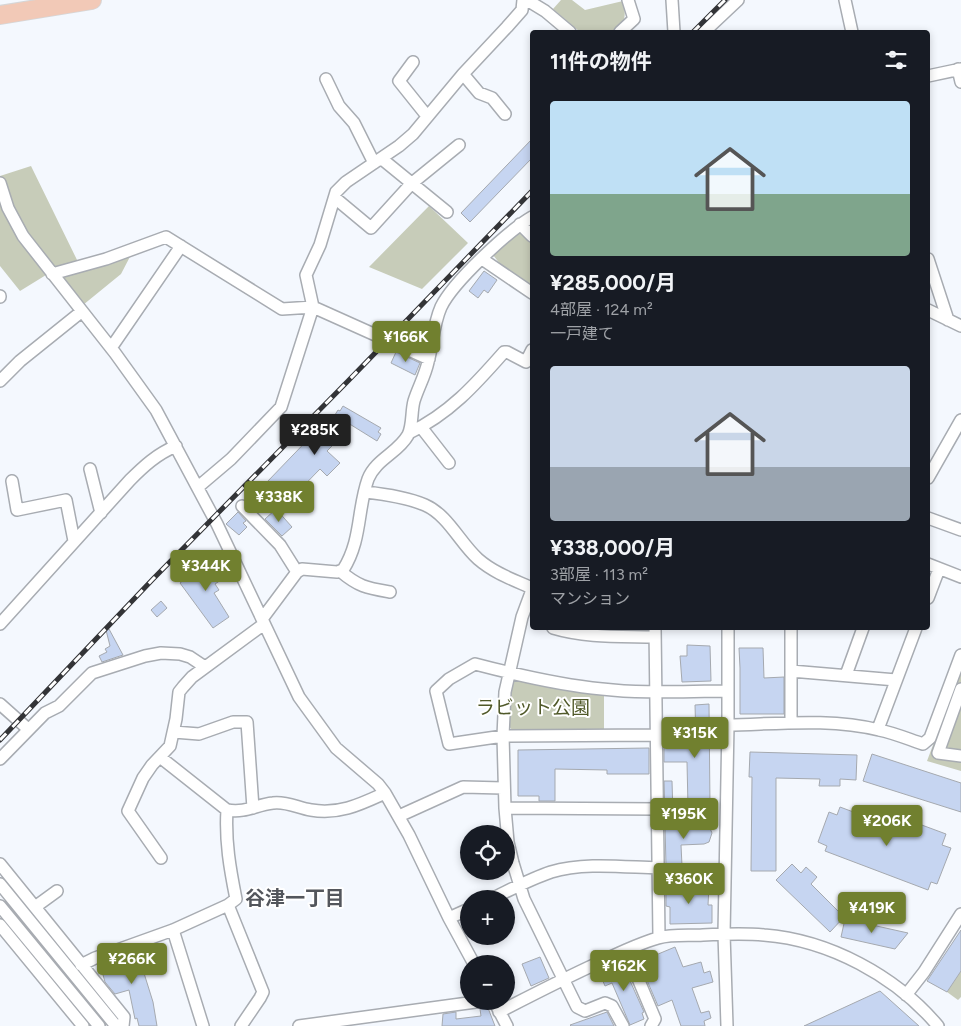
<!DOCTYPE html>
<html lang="ja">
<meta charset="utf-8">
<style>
body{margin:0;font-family:Figtree,"Noto Sans JP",sans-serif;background:#20242c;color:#f1f3f6;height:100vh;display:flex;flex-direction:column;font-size:19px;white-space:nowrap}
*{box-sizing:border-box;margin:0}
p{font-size:16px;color:#9ea1a6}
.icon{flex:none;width:28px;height:28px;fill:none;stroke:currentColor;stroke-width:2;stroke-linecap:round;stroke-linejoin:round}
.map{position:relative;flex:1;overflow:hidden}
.details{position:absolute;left:530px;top:30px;width:400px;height:600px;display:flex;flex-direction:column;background:#171b24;border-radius:5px;box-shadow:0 2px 8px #0003}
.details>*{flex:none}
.tools{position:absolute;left:460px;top:825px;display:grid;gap:10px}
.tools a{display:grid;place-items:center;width:55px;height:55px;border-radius:50%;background:#171b24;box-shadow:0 2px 8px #0003;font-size:25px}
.price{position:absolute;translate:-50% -42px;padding:0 11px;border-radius:5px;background:#71802f;color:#fff;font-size:16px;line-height:32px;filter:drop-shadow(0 1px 2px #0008)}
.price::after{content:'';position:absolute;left:50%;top:30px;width:15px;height:11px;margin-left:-8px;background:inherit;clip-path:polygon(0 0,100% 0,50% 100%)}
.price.selected{background:#222;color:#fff}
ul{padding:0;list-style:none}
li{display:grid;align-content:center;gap:10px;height:265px;padding:0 20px}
li span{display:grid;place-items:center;height:155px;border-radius:5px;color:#555}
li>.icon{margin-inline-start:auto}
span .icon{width:90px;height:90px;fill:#fffc;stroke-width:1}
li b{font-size:21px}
h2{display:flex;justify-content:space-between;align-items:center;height:60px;padding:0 20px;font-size:21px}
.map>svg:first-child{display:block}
.green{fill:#c7ccb9}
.building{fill:#c6d5f1;stroke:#a5a9af}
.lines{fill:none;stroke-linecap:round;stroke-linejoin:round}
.minor-casing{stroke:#a8acb2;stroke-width:14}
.highway-casing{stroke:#d6d6d7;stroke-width:20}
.minor{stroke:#fff;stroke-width:11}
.highway{stroke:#f2c9b7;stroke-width:18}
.rail-casing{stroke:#333437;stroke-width:5}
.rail{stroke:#fff;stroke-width:3;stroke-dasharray:9;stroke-linecap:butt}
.labels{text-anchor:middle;stroke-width:4;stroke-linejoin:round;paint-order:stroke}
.park-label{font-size:19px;fill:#505929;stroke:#fff}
.neighbourhood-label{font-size:20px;font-weight:bold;fill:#53565c;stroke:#fff}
</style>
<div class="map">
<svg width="961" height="1026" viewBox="0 0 961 1026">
<rect width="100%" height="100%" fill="#f4f8fe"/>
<path class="green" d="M 561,0 L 572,0 L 585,10 L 623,1 C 626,15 626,21 616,32 L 580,32 L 553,9 Z
M 31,166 L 79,264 L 134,249 L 121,274 L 83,305 L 60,277 L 46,275 L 20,291 L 0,266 L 0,176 Z
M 429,206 L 468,243 L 422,289 L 369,267 Z
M 532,215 L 532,289 L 504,269 L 493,255 Z
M 961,670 L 961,771 L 927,761 Z
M 516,680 L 604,695 L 604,731 L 513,731 L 507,724 L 508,684 Z
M 961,971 L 961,997 L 958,1000 L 947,992 Z"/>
<path class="building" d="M 532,139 L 532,158 L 470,222 L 461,213 Z
M 484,271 L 497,280 L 488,293 L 484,290 L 478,298 L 469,291 Z
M 396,352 L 420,363 L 415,375 L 391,363 Z
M 343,406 L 381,428 L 378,432 L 381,434 L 377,441 L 348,423 L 338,440 L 327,451 L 340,463 L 327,476 L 320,469 L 280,510 L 266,498 L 274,488 L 267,482 L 319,428 L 322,431 L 330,417 L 333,418 L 338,410 L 340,411 Z
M 276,509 L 292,527 L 282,536 L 265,519 Z
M 238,512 L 246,521 L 243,523 L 247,527 L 239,535 L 226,524 Z
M 210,559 L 224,578 L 215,584 L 219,590 L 214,593 L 229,617 L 213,628 L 180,583 Z
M 161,601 L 167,608 L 157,617 L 151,610 Z
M 109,629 L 123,655 L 102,662 L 99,656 L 107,652 L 105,649 L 110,646 L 106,630 Z
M 687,645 L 710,646 L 711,681 L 682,682 L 680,656 L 687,656 Z
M 739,648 L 763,648 L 764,678 L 784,677 L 784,714 L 740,714 L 740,668 Z
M 709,704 L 710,806 L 688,807 L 687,762 L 664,762 L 664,741 L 696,740 L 695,705 Z
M 649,748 L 649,774 L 607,774 L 607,770 L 555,769 L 555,801 L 539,801 L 539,796 L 518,796 L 518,750 Z
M 750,752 L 857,755 L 856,780 L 840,779 L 840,786 L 819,786 L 820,779 L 776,778 L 776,871 L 751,871 L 752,777 L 749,777 Z
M 872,754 L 961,783 L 961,812 L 863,781 Z
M 664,781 L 672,781 L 673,815 L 665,815 Z
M 840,807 L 907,832 L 911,821 L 946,834 L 942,845 L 951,848 L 937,884 L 931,882 L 928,890 L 825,851 L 827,846 L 818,842 L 829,812 L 837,815 Z
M 706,823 L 709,826 L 712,833 L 709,842 L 704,844 L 681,845 L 682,866 L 666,866 L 665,826 L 668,824 Z
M 792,864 L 801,873 L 806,867 L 817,877 L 811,884 L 844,917 L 830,932 L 776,880 Z
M 666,886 L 709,886 L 708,905 L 712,905 L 712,923 L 670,924 L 670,907 L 666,906 Z
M 845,919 L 908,933 L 895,949 L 841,937 Z
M 961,930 L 961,971 L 947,992 L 927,981 Z
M 675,947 L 683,967 L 701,962 L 704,973 L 710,971 L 713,982 L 692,988 L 701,1013 L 709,1011 L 711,1018 L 704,1021 L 705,1026 L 681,1026 L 672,1000 L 658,1006 L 637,957 L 649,952 L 651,957 Z
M 140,950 L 145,969 L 143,970 L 153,1002 L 157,1026 L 139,1026 L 137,1018 L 135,1019 L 129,990 L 115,994 L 105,982 L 100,964 Z
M 540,957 L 549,978 L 531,986 L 522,964 Z
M 622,963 L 644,1012 L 642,1013 L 644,1019 L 630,1025 L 612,983 L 605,986 L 599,972 Z
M 880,991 L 919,1026 L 804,1026 Z
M 485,1008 L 488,1008 L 495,1026 L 442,1026 L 443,1014 L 456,1012 L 456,1019 L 481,1016 L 480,1009 Z
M 607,1012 L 614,1026 L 571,1026 L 570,1025 Z"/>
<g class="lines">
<defs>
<path id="minor" d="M 527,0 L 545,11 L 570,32
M 672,0 L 674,32
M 845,0 L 852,32
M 620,32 L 634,19 L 628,0
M 704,32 L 738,0
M 413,62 L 399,81 L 427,116
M 958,69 L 961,82
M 463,74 L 479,93 L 492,98 L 505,114
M 928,76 L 961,69
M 326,79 L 339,106 L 354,123 L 374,163
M 382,159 L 447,212
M 0,183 L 8,208 L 23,236 L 115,353 L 156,410 L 217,524 L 299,697 L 336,748 L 378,784 L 385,793 L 409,835 L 449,918 L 474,964
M 335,198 L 371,228 L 411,184 L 459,145
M 520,224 L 532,236
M 482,259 L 532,293
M 928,259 L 948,320
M 52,274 L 106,259 L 166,237 L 282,309 L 313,307 L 429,359
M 0,296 L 0,297
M 928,310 L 961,326
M 111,348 L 181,246
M 0,381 L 20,361 L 81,312
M 421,427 L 449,463
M 409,433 C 449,414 475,385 504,352 L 507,352 L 526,362 L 532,350
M 90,469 L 101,513
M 928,478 L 961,420
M 12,481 L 17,510 L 66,500 L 74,541
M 198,487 L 231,459 L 281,407 L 313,307 L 306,275 L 320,245 L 336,192 L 346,182 L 399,146 L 413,134 L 463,74 L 507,27 L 522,10 L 523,0
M 365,492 C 384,494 406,497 425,505 C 448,515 460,543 478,559 C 494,573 514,580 532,588
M 242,506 L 280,545 L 297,572
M 928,518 L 961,530
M 928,564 L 961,577
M 340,571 C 359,587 367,588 390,592
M 532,590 L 522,617 L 505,692 L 503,736 L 505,808 L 508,842 L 513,863 L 524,899 L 577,1007 L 585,1011 L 605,1003 L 612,1006 L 623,1026
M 928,598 L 939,569
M 262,619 L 297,572 L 302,569 L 337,572 L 343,570 C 362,540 357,510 368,479 C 376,459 398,453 408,435 C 413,425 411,412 414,401 C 418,388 425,376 428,362 C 433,344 433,325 441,307 C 453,282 508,231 532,217
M 0,624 L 130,480 C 144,466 157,454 176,446
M 553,628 C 586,638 621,636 655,637
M 655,628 L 659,937
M 791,628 L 791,723
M 791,671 L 896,680
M 846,675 L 863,628
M 961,689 L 938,753 L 961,756
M 0,704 L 28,729
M 728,725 C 778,724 830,718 879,730 C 894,733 908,739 923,744 L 930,738 L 961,655
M 878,729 L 916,628
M 174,732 L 199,734 L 233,722 L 247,722 L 253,808
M 656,735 L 503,736 L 449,744 L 436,691 L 449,679 L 475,664 C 517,675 559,685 602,689 C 644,694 686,691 728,691
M 160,757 L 227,810 C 247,813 255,805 273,803 C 286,801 298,808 311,810 C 339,815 361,804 385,793
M 0,759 L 45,713 L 59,706 L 92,673 L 145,656 L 161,653 L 180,654 L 190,657 L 205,667
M 505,808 L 657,809
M 399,816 L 463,787 L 503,788
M 161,858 L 128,811 L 143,778 L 152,765 L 170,746 L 176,719 L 179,692 L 183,687 L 192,677 L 264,624
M 0,864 L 124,1017 L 123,1026
M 0,884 L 116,1026
M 491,899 C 510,890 530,879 551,872 C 584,862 623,867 658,868
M 228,905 L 263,992 L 260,998 L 241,1026
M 0,906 L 99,1026
M 35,907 L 57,891
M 449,918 L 469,909
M 0,925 L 83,1026
M 173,930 L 203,1026
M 626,950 L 655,1019 L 651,1026
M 81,965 L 95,958 L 173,930 L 228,905 L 236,899 C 230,869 225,841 227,810
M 906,995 L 924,972 L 961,914
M 494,1001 L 507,1026
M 499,1012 C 532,995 565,978 598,963 C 617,954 637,944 658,938 C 672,934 689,936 703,935 C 723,934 744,933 764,935 C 829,940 896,976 938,1026
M 299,1026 L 483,1001
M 727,1026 L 724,934 L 728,725 L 728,628"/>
<path id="highway" d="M 0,15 L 92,0"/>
</defs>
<use href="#minor" class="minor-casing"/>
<use href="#highway" class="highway-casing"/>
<use href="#minor" class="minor"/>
<use href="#highway" class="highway"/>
<defs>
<path id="rail" d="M 693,32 L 725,0
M 0,740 L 153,579 L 348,381 L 532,191"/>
</defs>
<use href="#rail" class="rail-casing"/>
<use href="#rail" class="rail"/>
</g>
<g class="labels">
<g class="park-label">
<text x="533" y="714">ラビット公園</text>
</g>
<g class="neighbourhood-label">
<text x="295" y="905">谷津一丁目</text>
</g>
</g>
</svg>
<div class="tools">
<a><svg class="icon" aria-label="locate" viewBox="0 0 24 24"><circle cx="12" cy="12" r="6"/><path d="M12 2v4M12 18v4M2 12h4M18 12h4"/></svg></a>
<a>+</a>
<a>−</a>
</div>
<b class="price" style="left:406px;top:363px">¥166K</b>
<b class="price selected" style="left:315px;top:456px">¥285K</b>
<b class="price" style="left:279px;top:523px">¥338K</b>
<b class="price" style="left:206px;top:592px">¥344K</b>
<b class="price" style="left:695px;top:759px">¥315K</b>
<b class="price" style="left:684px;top:840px">¥195K</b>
<b class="price" style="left:887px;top:847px">¥206K</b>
<b class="price" style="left:689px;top:905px">¥360K</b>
<b class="price" style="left:872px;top:934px">¥419K</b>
<b class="price" style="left:132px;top:985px">¥266K</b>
<b class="price" style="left:624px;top:992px">¥162K</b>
<section class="details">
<h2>11件の物件<svg class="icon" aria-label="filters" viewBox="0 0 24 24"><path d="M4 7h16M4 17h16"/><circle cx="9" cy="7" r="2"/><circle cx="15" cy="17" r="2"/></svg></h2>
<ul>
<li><span style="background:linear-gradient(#bfe0f5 60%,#7fa58c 0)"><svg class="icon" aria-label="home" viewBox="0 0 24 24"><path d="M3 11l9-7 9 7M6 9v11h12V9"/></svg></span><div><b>¥285,000/月</b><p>4部屋 · 124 m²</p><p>一戸建て</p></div></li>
<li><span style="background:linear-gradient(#c9d6e8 65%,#9aa5b1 0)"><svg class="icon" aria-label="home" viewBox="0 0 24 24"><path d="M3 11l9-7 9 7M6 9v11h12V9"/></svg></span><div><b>¥338,000/月</b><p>3部屋 · 113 m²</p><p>マンション</p></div></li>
</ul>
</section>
</div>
